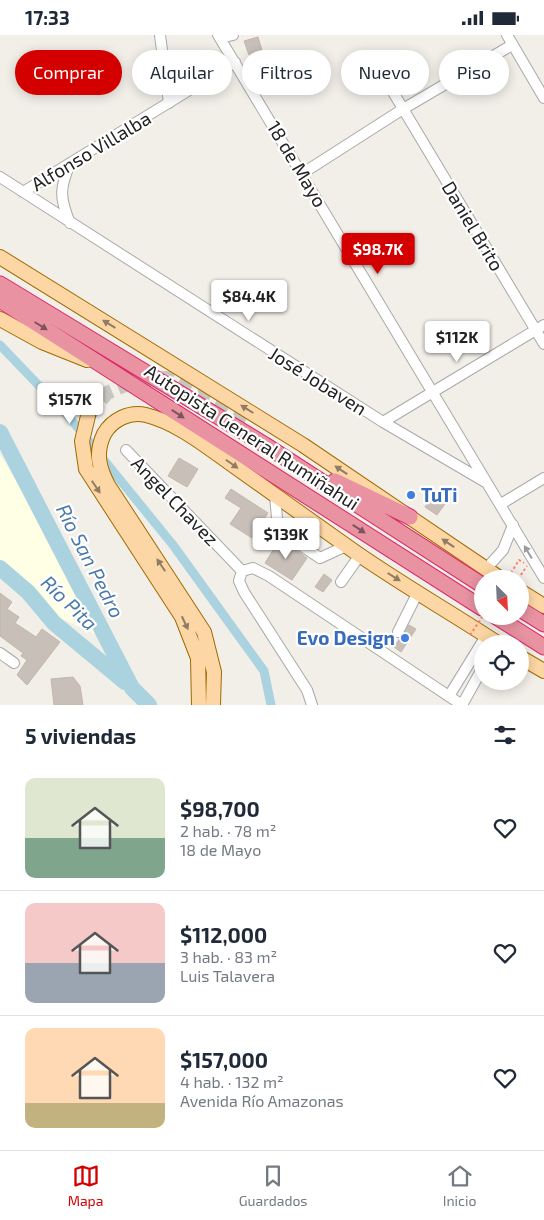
<!DOCTYPE html>
<html lang="es">
<meta charset="utf-8">
<style>
body{margin:0;font-family:"Exo 2",sans-serif;background:#f2f2f3;color:#1f2937;height:100vh;display:flex;flex-direction:column;font-size:19px;white-space:nowrap}
*{box-sizing:border-box;margin:0}
p{font-size:16px;color:#747a83}
.icon{flex:none;width:28px;height:28px;fill:none;stroke:currentColor;stroke-width:2;stroke-linecap:round;stroke-linejoin:round}
.map{position:relative;height:670px;overflow:hidden}
.drawer{display:flex;flex-direction:column;background:#fff;flex:1}
.drawer>*{flex:none}
.guide{position:absolute;left:15px;top:15px;width:515px;height:45px;display:flex;gap:10px}
.needle{width:32px;rotate:156deg}
.tools{position:absolute;left:474px;top:535px;display:grid;gap:10px}
.tools a{display:grid;place-items:center;width:55px;height:55px;border-radius:50%;background:#fff;box-shadow:0 2px 12px #0003;font-size:25px}
.price{position:absolute;translate:-50% -42px;padding:0 11px;border-radius:5px;background:#fff;color:#222;font-size:16px;line-height:32px;filter:drop-shadow(0 1px 2px #0008)}
.price::after{content:'';position:absolute;left:50%;top:30px;width:15px;height:11px;margin-left:-8px;background:inherit;clip-path:polygon(0 0,100% 0,50% 100%)}
.price.current{background:#d40000;color:#fff}
ul{padding:0;list-style:none}
li{display:flex;align-items:center;gap:15px;height:125px;padding:0 25px}
li+li{border-top:1px solid #e0e1e3}
li span{display:grid;place-items:center;flex:none;width:140px;height:100px;border-radius:10px;color:#555}
li>.icon{margin-inline-start:auto}
span .icon{width:60px;height:60px;fill:#fffc;stroke-width:1}
li b{font-size:21px}
h2{display:flex;justify-content:space-between;align-items:center;height:60px;padding:0 25px;font-size:21px}
.pill{padding:0 18px;border-radius:22px;background:#fff;box-shadow:0 2px 12px #0003;font-size:18px;line-height:45px}
.pill.current{background:#d40000;color:#fff}
.status{display:flex;justify-content:space-between;align-items:center;height:35px;padding:0 25px;background:#fff;direction:ltr}
.status svg{height:14px;fill:currentColor}
.tabs{display:flex;justify-content:space-around;align-items:center;height:70px;border-top:1px solid #e0e1e3;background:#fff;font-size:14px;color:#747a83}
.tabs a{display:grid;justify-items:center;gap:2px}
.tabs .current{color:#d40000}
.map>svg:first-child{display:block}
.education{fill:#ffffe5}
.lines{fill:none;stroke-linecap:round;stroke-linejoin:round}
.canal{stroke:#aad3df;stroke-width:9}
.river{stroke:#aad3df;stroke-width:16}
.building{fill:#c7bfb8;stroke:#c4b6ab}
.major-tunnel{stroke:#c8c6c1;stroke-width:14;stroke-dasharray:14 7;stroke-linecap:butt}
.minor-casing{stroke:#a9a9a9;stroke-width:12}
.major-casing{stroke:#a06b00;stroke-width:16}
.highway-casing{stroke:#dc2a67;stroke-width:17}
.path{stroke:#fa8072;stroke-width:2;stroke-dasharray:2.5 2.5;stroke-linecap:butt}
.minor{stroke:#fff;stroke-width:10}
.major{stroke:#fcd6a4;stroke-width:14}
.highway{stroke:#e892a2;stroke-width:15}
.path-bridge{stroke:#fa8072;stroke-width:2;stroke-dasharray:2.5 2.5;stroke-linecap:butt}
.oneway{fill:#8f7c63}
.oneway2{fill:#7b545c}
.oneway3{fill:#9c9c9c}
.shop-dot{fill:#3f7fe0;stroke:#fff;stroke-width:2}
.labels{text-anchor:middle;stroke-width:4.5;stroke-linejoin:round;paint-order:stroke}
.street-label{font-size:19px;fill:#222;stroke:#fff}
.shop-label{font-size:19px;font-weight:bold;fill:#366cbe;stroke:#fff;text-anchor:start}
.water-label{font-size:20px;font-style:italic;fill:#4a7aab;stroke:#fff}
</style>
<div class="status"><b>17:33</b><svg viewBox="0 0 49 12"><path d="M0 12V9h3v3zM5 12V6h3v6zM10 12V3h3v9zM15 12V0h3v12zM26 1h20v11H26zM47 4h2v5h-2z"/></svg></div>
<div class="map">
<svg width="544" height="670" viewBox="0 0 544 670">
<rect width="100%" height="100%" fill="#f2efe9"/>
<path class="education" d="M 0,419 L 104,595 L 103,603 L 56,581 L 29,549 L 0,526 Z"/>
<g class="lines">
<path class="canal" d="M 0,310 L 69,382 L 173,510 L 264,636 L 271,670"/>
<path class="river" d="M 0,397 L 132,653 L 149,670
M 0,533 L 28,557 L 54,588 L 125,647"/>
</g>
<path class="building" d="M 258,2 L 262,15 L 249,20 L 244,6 Z
M 179,423 L 198,434 L 187,452 L 168,441 Z
M 231,454 L 268,478 L 252,503 L 230,489 L 241,473 L 225,463 Z
M 432,461 L 445,469 L 437,480 L 425,472 Z
M 280,504 L 307,523 L 292,545 L 265,528 Z
M 324,539 L 332,545 L 323,557 L 315,552 Z
M 0,558 L 12,567 L 7,574 L 19,582 L 15,588 L 36,602 L 42,594 L 60,607 L 27,650 L 17,640 L 27,625 L 21,621 L 23,618 L 0,601 Z
M 409,590 L 416,594 L 401,617 L 394,612 Z
M 73,642 L 80,651 L 83,670 L 54,670 L 51,644 Z"/>
<g class="lines">
<path class="major-tunnel" d="M 88,381 L 107,358 L 136,345 L 167,343 L 250,383"/>
<defs>
<path id="minor" d="M 160,0 L 169,68
M 218,0 L 544,543
M 507,0 L 544,63
M 220,3 L 233,0
M 375,27 L 544,309
M 303,138 L 403,74 L 512,10
M 0,142 L 383,387 L 487,448
M 23,157 L 235,27
M 70,188 C 59,162 60,153 70,128
M 383,387 L 544,290
M 126,415 L 242,536
M 275,460 L 278,495 L 320,523 L 346,511
M 501,469 L 544,443
M 486,534 L 503,515 L 513,490
M 242,536 L 253,533 L 269,541 L 462,670
M 242,536 L 239,546 L 244,557 L 307,655 L 312,670
M 341,547 L 360,520
M 398,597 L 418,557
M 0,618 L 14,628
M 449,661 L 486,601
M 462,670 L 482,634"/>
<path id="major" d="M 0,222 L 303,410 L 501,544
M 0,284 L 42,307 L 87,325
M 88,381 L 82,406 L 86,434 L 182,582 L 198,623 L 199,670
M 520,556 L 544,571
M 520,622 L 544,636
M 213,670 L 214,637 L 204,597 L 108,450 C 99,433 95,418 104,399 C 112,385 129,376 146,380 C 178,388 207,412 234,431 C 272,458 310,485 348,512 C 397,547 449,576 499,609"/>
<path id="highway" d="M 0,249 L 265,410 L 482,550
M 0,265 L 482,573
M 335,446 L 410,482
M 520,574 L 544,589
M 495,581 L 544,612"/>
</defs>
<use href="#minor" class="minor-casing"/>
<use href="#major" class="major-casing"/>
<use href="#highway" class="highway-casing"/>
<path class="path" d="M 511,538 L 519,525 L 524,528
M 518,544 L 527,531"/>
<use href="#minor" class="minor"/>
<use href="#major" class="major"/>
<use href="#highway" class="highway"/>
<path class="path-bridge" d="M 470,600 L 483,581"/>
</g>
<defs><path id="oneway-solid" d="M-6-.8H1V-3.2L6.5 0L1 3.2V.8H-6Z" transform="scale(1.25)"/></defs>
<g class="oneway">
<use href="#oneway-solid" transform="translate(109 289) rotate(-149)"/>
<use href="#oneway-solid" transform="translate(247 374) rotate(-148)"/>
<use href="#oneway-solid" transform="translate(232 429) rotate(35)"/>
<use href="#oneway-solid" transform="translate(341 435) rotate(-146)"/>
<use href="#oneway-solid" transform="translate(96 452) rotate(56)"/>
<use href="#oneway-solid" transform="translate(448 508) rotate(-146)"/>
<use href="#oneway-solid" transform="translate(161 530) rotate(-124)"/>
<use href="#oneway-solid" transform="translate(394 542) rotate(32)"/>
<use href="#oneway-solid" transform="translate(185 588) rotate(65)"/>
</g>
<g class="oneway2">
<use href="#oneway-solid" transform="translate(41 291) rotate(32)"/>
<use href="#oneway-solid" transform="translate(178 379) rotate(33)"/>
<use href="#oneway-solid" transform="translate(359 494) rotate(33)"/>
</g>
<use class="oneway3" href="#oneway-solid" transform="translate(528 517) rotate(-121)"/>
<g class="shop-dot">
<circle cx="411" cy="460" r="5"/>
<circle cx="405" cy="603" r="5"/>
</g>
<g class="labels">
<g class="street-label">
<text transform="translate(91 116) rotate(-31)" y="7">Alfonso Villalba</text>
<text transform="translate(297 129) rotate(59)" y="7">18 de Mayo</text>
<text transform="translate(473 191) rotate(59)" y="7">Daniel Brito</text>
<text transform="translate(318 346) rotate(32)" y="7">José Jobaven</text>
<text transform="translate(252 402) rotate(33)" y="7">Autopista General Rumiñahui</text>
<text transform="translate(175 466) rotate(46)" y="7">Angel Chavez</text>
</g>
<g class="shop-label">
<text x="421" y="467">TuTi</text>
<text x="395" y="610" text-anchor="end">Evo Design</text>
</g>
<g class="water-label">
<text transform="translate(90 526) rotate(63)" y="7">Río San Pedro</text>
<text transform="translate(69 568) rotate(44)" y="7">Río Pita</text>
</g>
</g>
</svg>
<div class="tools">
<a><svg class="needle" viewBox="-14 -14 28 28"><path d="M0-13l5 13h-10z" fill="#e53935"/><path d="M0 13l5-13h-10z" fill="#747a83"/></svg></a>
<a><svg class="icon" aria-label="locate" viewBox="0 0 24 24"><circle cx="12" cy="12" r="6"/><path d="M12 2v4M12 18v4M2 12h4M18 12h4"/></svg></a>
</div>
<b class="price current" style="left:378px;top:240px">$98.7K</b>
<b class="price" style="left:249px;top:287px">$84.4K</b>
<b class="price" style="left:457px;top:328px">$112K</b>
<b class="price" style="left:70px;top:390px">$157K</b>
<b class="price" style="left:286px;top:525px">$139K</b>
<div class="guide">
<a class="pill current">Comprar</a>
<a class="pill">Alquilar</a>
<a class="pill">Filtros</a>
<a class="pill">Nuevo</a>
<a class="pill">Piso</a>
</div>
</div>
<section class="drawer">
<h2>5 viviendas<svg class="icon" aria-label="filters" viewBox="0 0 24 24"><path d="M4 7h16M4 17h16"/><circle cx="9" cy="7" r="2"/><circle cx="15" cy="17" r="2"/></svg></h2>
<ul>
<li><span style="background:linear-gradient(#dfe7d0 60%,#7fa58c 0)"><svg class="icon" aria-label="home" viewBox="0 0 24 24"><path d="M3 11l9-7 9 7M6 9v11h12V9"/></svg></span><div><b>$98,700</b><p>2 hab. · 78 m²</p><p>18 de Mayo</p></div><svg class="icon" aria-label="heart" viewBox="0 0 24 24"><path d="M12 20l-8-8c-3-5 5-10 8-4 3-6 11-1 8 4z"/></svg></li>
<li><span style="background:linear-gradient(#f6c9c9 60%,#9aa5b1 0)"><svg class="icon" aria-label="home" viewBox="0 0 24 24"><path d="M3 11l9-7 9 7M6 9v11h12V9"/></svg></span><div><b>$112,000</b><p>3 hab. · 83 m²</p><p>Luis Talavera</p></div><svg class="icon" aria-label="heart" viewBox="0 0 24 24"><path d="M12 20l-8-8c-3-5 5-10 8-4 3-6 11-1 8 4z"/></svg></li>
<li><span style="background:linear-gradient(#ffd9b3 75%,#c2b280 0)"><svg class="icon" aria-label="home" viewBox="0 0 24 24"><path d="M3 11l9-7 9 7M6 9v11h12V9"/></svg></span><div><b>$157,000</b><p>4 hab. · 132 m²</p><p>Avenida Río Amazonas</p></div><svg class="icon" aria-label="heart" viewBox="0 0 24 24"><path d="M12 20l-8-8c-3-5 5-10 8-4 3-6 11-1 8 4z"/></svg></li>
</ul>
</section>
<nav class="tabs">
<a class="current"><svg class="icon" aria-label="map" viewBox="0 0 24 24"><path d="M3 6l6-2 6 2 6-2v14l-6 2-6-2-6 2zM9 4v14M15 6v14"/></svg>Mapa</a>
<a><svg class="icon" aria-label="saved" viewBox="0 0 24 24"><path d="M7 4h10v16l-5-4-5 4z"/></svg>Guardados</a>
<a><svg class="icon" aria-label="home" viewBox="0 0 24 24"><path d="M3 11l9-7 9 7M6 9v11h12V9"/></svg>Inicio</a>
</nav>
